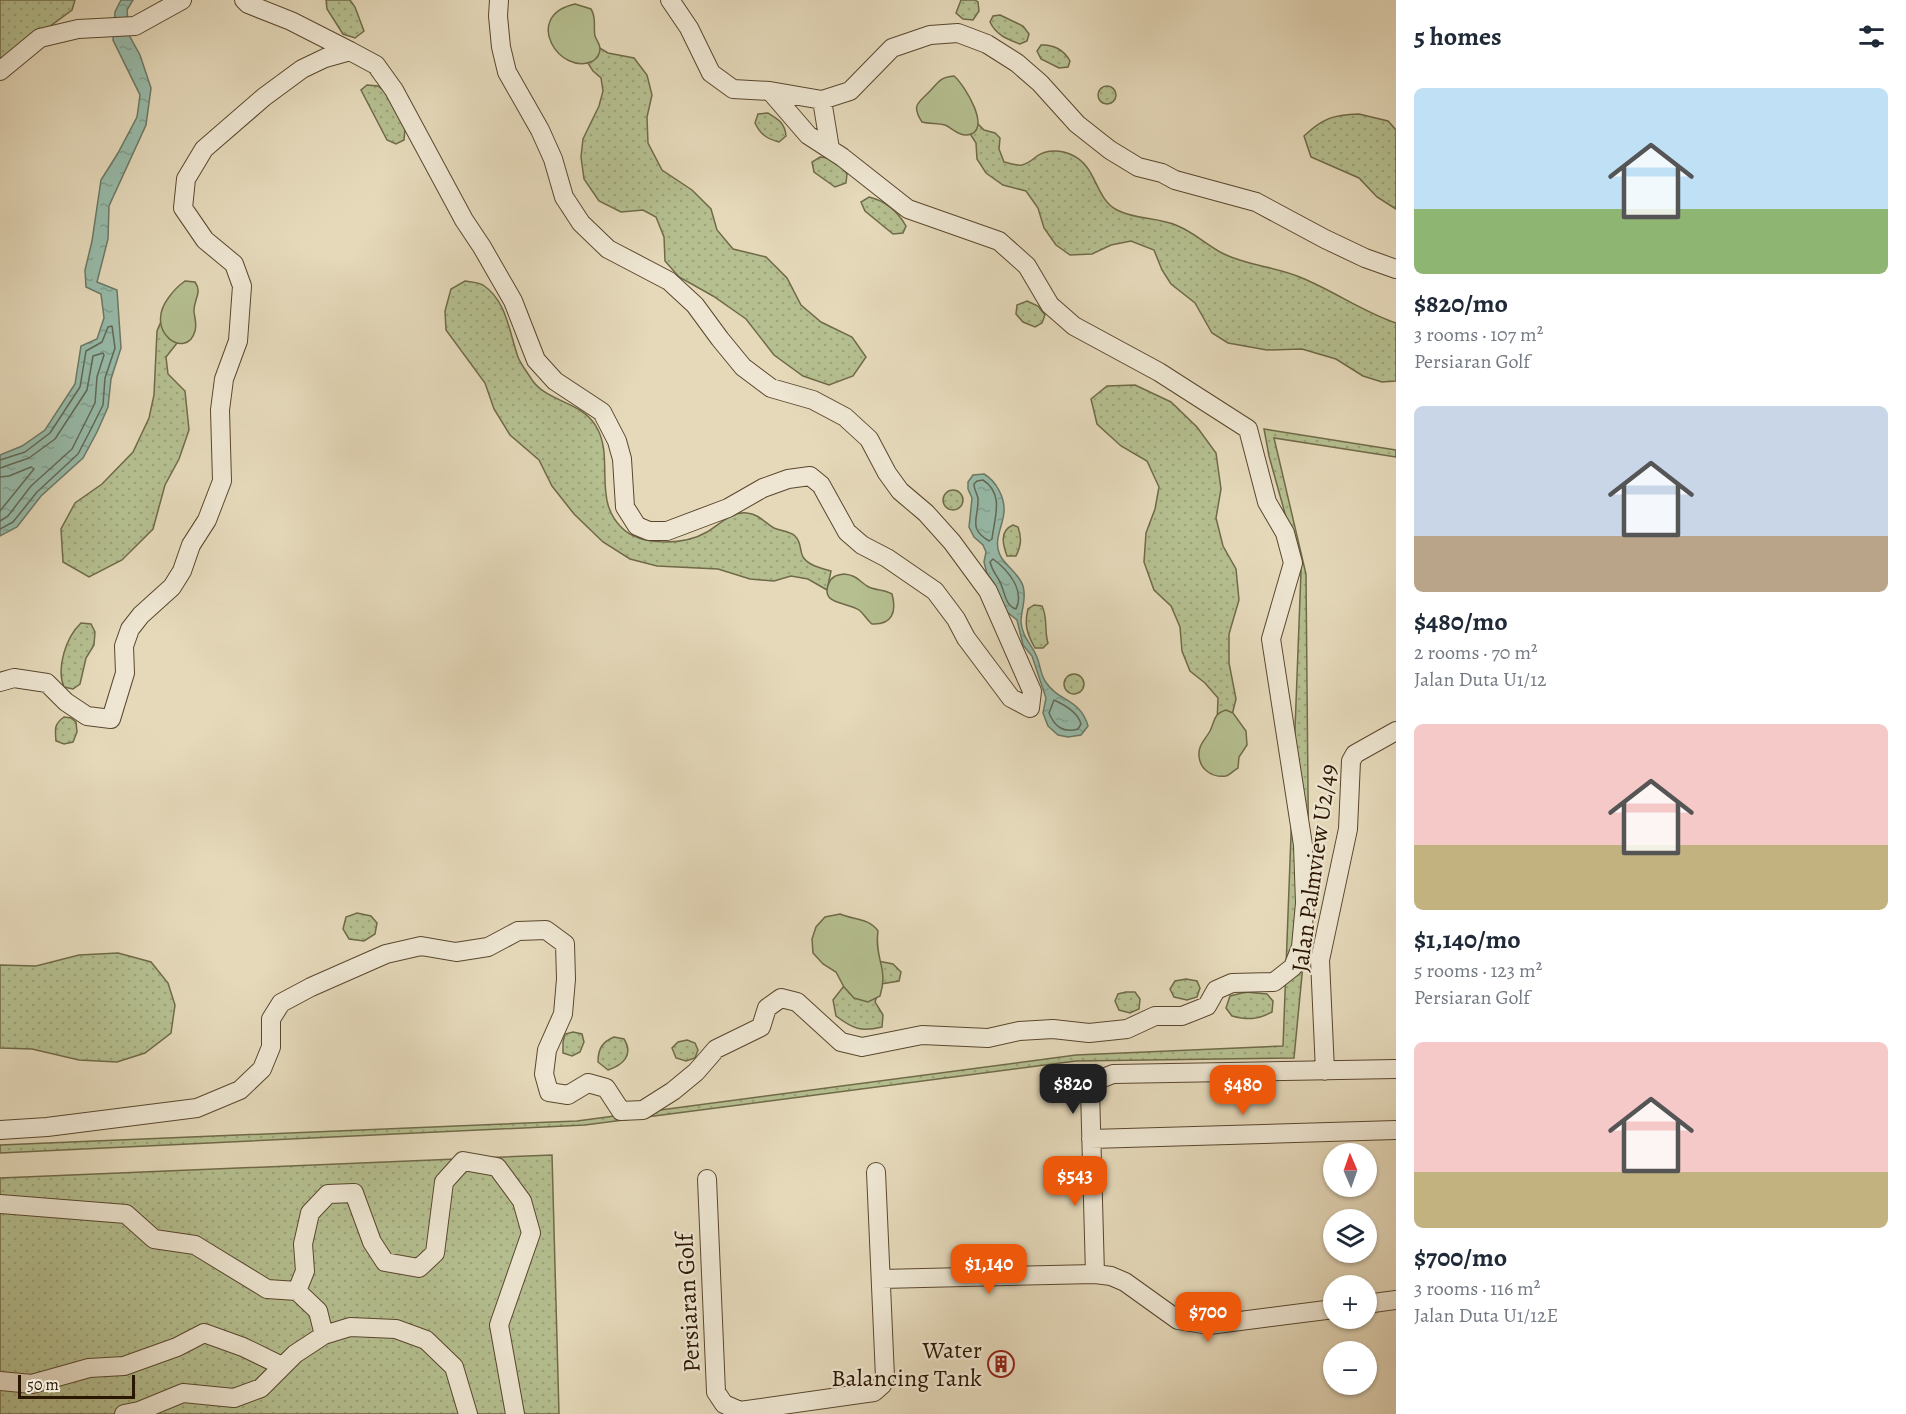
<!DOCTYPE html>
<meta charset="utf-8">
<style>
body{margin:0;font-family:Alegreya,serif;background:#f2f2f3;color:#1f2937;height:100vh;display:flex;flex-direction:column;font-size:22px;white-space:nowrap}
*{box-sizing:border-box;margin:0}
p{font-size:20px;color:#747a83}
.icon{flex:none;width:33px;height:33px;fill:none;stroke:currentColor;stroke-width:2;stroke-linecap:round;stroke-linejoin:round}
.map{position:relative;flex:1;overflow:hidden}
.details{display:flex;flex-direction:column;background:#fff;width:510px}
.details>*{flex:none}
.needle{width:39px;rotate:358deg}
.controls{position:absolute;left:1323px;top:1143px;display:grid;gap:12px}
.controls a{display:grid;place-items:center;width:54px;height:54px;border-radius:50%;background:#fff;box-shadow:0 2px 4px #0004;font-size:30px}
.scale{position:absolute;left:18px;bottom:15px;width:117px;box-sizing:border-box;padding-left:6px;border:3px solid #2b1600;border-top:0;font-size:16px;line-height:21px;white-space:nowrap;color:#2b1600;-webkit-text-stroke:4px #eee6d2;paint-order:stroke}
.price{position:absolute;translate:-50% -51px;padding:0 14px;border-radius:12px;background:#ea580c;color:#fff;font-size:20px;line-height:39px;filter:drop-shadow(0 2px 3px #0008)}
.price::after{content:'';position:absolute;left:50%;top:36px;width:18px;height:14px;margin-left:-9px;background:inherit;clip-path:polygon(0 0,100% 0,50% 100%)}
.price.on{background:#222;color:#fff}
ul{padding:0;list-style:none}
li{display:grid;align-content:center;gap:12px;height:318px;padding:0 18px}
li span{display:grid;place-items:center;height:186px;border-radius:9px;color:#555}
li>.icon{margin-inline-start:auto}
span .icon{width:108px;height:108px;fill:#fffc;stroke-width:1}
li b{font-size:26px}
h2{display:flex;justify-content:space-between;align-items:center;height:72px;padding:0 18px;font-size:26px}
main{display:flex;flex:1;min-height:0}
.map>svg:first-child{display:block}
.grass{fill:url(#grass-dots);stroke:#706a48;stroke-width:1.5}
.pitch{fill:#b5bf90;stroke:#706a48;stroke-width:1.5}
.water{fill:url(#water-ripples);stroke:#6c7966;stroke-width:1.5}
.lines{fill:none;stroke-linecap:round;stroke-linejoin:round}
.shore{stroke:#616855;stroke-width:1.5}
.minor-casing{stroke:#5a472e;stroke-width:20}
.minor{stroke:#eee6d2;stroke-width:18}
.labels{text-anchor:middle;stroke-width:4.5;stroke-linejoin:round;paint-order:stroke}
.street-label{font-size:24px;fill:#2b1600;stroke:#eee6d2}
.poi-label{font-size:24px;fill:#2b1600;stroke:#eee6d2;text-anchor:end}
</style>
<main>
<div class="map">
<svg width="1396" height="1414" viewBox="0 0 1396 1414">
<defs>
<pattern id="grass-dots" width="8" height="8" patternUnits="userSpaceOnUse" patternTransform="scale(1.5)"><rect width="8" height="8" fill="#b5bf90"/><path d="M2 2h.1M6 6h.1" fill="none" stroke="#9ca37a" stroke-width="1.8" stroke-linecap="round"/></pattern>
<pattern id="water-ripples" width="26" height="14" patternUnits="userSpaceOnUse" patternTransform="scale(1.5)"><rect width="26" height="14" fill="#97bbaa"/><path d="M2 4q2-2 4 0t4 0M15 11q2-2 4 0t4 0" fill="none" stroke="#82a090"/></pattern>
</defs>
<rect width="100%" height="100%" fill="#e5d9ba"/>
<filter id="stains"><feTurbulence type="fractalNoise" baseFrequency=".00333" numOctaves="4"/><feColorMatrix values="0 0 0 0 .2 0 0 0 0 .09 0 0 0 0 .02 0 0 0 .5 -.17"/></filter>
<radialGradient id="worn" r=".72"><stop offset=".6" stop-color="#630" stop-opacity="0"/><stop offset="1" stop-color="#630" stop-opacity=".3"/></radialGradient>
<path class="grass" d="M 0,0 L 75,0 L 72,10 L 0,63 Z
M 326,0 L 350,0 L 355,7 L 364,31 L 355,38 L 343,34 L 327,9 Z
M 961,0 L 975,0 L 978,2 L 979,11 L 973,20 L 963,19 L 956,13 Z
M 1000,15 L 1023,26 L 1029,34 L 1027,41 L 1020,44 C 1007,39 996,35 990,22 L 993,16 Z
M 593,44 L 608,53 L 634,58 L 647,75 L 652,95 L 647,117 L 648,143 L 662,170 L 692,190 L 711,209 L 717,230 L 733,249 L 766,257 L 787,278 L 801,305 L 821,322 L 852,337 L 866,357 L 853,376 L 829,385 L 803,376 L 774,355 L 746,319 L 713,296 L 679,277 L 665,261 L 664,237 L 656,217 L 643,210 L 621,212 L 599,201 L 584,179 L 581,157 L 583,139 L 599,106 L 603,91 L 601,78 L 593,71 L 584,57 Z
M 1041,45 C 1053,44 1064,50 1070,61 L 1068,67 L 1059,68 L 1041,59 L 1037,51 Z
M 367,85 L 378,86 L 388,94 L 405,129 L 404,140 L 396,144 L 387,140 L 361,90 Z
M1098 95a9 9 0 1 1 18 0a9 9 0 1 1-18 0Z
M 768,113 C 778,119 785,123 786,136 L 779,142 C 767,139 760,134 755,123 L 758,114 Z
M 1359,114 L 1388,121 L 1396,130 L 1396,209 L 1377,197 L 1359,178 L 1311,157 L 1304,136 C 1323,118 1333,115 1359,114 Z
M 974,120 L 984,130 L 995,133 L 1000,138 L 999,149 L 1004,162 C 1010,163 1016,166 1022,165 C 1029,163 1032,160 1037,156 C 1047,149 1062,150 1072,155 C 1097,166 1095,199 1117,210 C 1136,220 1158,217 1178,226 C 1195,233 1208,246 1224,254 C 1249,266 1277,267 1302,278 C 1334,291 1363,312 1396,323 L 1396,381 L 1382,382 L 1363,376 L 1336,359 L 1302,349 L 1267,350 L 1228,343 L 1212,333 L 1195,303 L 1171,284 L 1162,270 L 1154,250 L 1131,241 L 1111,245 L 1092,254 L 1070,255 L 1056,245 L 1044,228 L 1038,208 L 1026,191 L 1003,185 L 986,173 L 977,159 L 976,143 L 967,129 Z
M 820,157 C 833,158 840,163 847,174 L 846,183 L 835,187 L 814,172 L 812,162 Z
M 869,197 C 886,201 898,212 906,226 L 903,233 L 893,234 L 865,211 L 861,202 Z
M 465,281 C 471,282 478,282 483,285 C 507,301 509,332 518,357 C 521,365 528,373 532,380 C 548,403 583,401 597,428 C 614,458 593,499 621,527 C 640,547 685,545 707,532 C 719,525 732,511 747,513 C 759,514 765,523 774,528 C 781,531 790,531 795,536 C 802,543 799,549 803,557 C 809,566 821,568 831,571 L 827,590 L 808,579 L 791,576 L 774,581 L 750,579 L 718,569 L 657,566 L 630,559 L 603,542 L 574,514 L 552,486 L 539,460 L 510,435 L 494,409 L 485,383 L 446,330 L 445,311 L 451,289 Z
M 1027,301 L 1038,306 L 1045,315 L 1042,323 L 1035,327 L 1023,322 L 1016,314 L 1017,305 Z
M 162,319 L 181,338 L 166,357 L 168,374 L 185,391 L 189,430 L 179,459 L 165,485 L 153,529 L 122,560 L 89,577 L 63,562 L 61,529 L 75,503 L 102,484 L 133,452 L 149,418 L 154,395 L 157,331 Z
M 1135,385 L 1171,402 L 1197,427 L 1216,453 L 1221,489 L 1216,518 L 1223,546 L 1236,569 L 1239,600 L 1229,634 L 1229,663 L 1236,699 L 1230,723 L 1217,724 L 1218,698 L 1205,683 L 1190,671 L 1182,651 L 1180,627 L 1171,606 L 1154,590 L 1144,562 L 1146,533 L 1155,509 L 1159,487 L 1147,461 L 1121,446 L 1097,424 L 1091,399 L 1107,386 Z
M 1264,429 L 1396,450 L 1396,457 L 1274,438 L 1306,574 L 1309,902 L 1294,1058 L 1076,1061 L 585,1125 L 0,1153 L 0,1145 L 577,1121 L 1076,1055 L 1283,1046 L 1301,571 L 1269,456 Z
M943 500a10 10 0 1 1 20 0a10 10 0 1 1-20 0Z
M 1013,525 L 1018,527 C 1022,538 1021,546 1016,556 L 1007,556 C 1003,545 999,531 1013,525 Z
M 1034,605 L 1042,606 C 1048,617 1044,631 1048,643 L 1043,648 L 1035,648 C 1027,634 1024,625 1028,609 Z
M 81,623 L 91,624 L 95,632 L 94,645 L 86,658 L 80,684 L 73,689 L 64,687 C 56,668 66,637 81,623 Z
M1064 684a10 10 0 1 1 20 0a10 10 0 1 1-20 0Z
M 64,717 L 71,718 L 76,722 L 77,732 L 73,742 L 64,744 L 56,741 C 55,729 54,724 64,717 Z
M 357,913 L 371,916 L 377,923 L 375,934 L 364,941 L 349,939 L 343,929 L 346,917 Z
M 118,953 L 151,962 L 168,983 L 175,1005 L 171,1033 L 145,1053 L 117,1062 L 79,1060 L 32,1049 L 0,1048 L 0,965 L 36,966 L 79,955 Z
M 873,960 L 893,964 L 901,972 L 899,981 L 881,984 L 875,1002 L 883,1015 L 882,1027 C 861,1032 853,1029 836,1016 L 833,1000 L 847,982 Z
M 1186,979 L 1197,981 L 1200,988 L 1197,997 L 1187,1000 L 1174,997 L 1170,989 L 1175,981 Z
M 1126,992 L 1135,992 L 1140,999 L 1139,1009 L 1130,1013 L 1119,1010 L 1115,1001 L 1118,994 Z
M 1246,992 L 1267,994 L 1273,1001 L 1272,1012 C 1258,1020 1247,1020 1232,1016 L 1226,1008 L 1230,996 Z
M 573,1032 L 582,1034 L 584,1042 L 580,1052 L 572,1056 L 563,1053 L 563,1042 L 565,1034 Z
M 614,1037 L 624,1039 C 634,1055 623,1065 608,1070 L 598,1062 C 598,1049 602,1042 614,1037 Z
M 687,1040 L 695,1043 L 698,1050 L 695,1058 L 686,1061 L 676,1058 L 672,1048 L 678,1042 Z
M 552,1155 L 559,1414 L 0,1414 L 0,1178 Z"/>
<path class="pitch" d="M 575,4 L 591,9 C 597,19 593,26 595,36 C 597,41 600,44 600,49 C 600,55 597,58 593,61 C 560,77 521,16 575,4 Z
M 954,76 C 964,84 994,132 967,135 C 959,136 952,128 945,125 C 937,123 930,124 922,122 C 910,104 920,102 931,90 C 939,81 941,77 954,76 Z
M 185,281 L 195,282 C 203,293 193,300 194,312 C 195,319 197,324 195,331 C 187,361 142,332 169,297 C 174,290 178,286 185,281 Z
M 844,574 C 856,575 858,580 867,586 C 875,591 884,589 892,594 C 897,612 892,625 872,624 C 867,620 864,614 859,610 C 848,602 819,605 829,583 C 832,576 837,575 844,574 Z
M 1226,710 L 1233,713 L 1246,731 L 1247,745 L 1239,757 L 1238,768 C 1234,770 1230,775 1226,776 C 1213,778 1200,770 1199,756 C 1198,745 1205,740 1210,731 C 1215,721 1213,714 1226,710 Z
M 840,914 C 854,920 869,918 878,931 C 874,959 889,968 880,996 L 868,1002 L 854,998 L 844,987 L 836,972 L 823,964 L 813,953 L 812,939 L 816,927 L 825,917 Z"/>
<path class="water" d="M 121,0 L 133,0 L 127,10 L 129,35 L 140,55 L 151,88 L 146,125 L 109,206 L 108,239 L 97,282 L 117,290 L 121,348 L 111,379 L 108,407 L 97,432 L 83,458 L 41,496 L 17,527 L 0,536 L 0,455 L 22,446 L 45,430 L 75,384 L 81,346 L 97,339 L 104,318 L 101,294 L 86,287 L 85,270 L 92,241 L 101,180 L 118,153 L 137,117 L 140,95 L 113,40 L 115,12 Z
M 984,474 C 996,481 1005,497 1004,512 C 1003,527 992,541 1001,557 C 1007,567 1019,574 1023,586 C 1027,599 1021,609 1021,622 C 1022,636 1031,644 1036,655 C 1040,663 1040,673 1045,681 C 1058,702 1080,698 1088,726 L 1081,735 L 1068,737 L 1058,735 L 1048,726 L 1043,713 L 1046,698 L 1032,656 L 1023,645 L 1017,620 L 1007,612 L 999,599 L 994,583 L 987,574 L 984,562 L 986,552 L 983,545 L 974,537 L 969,527 L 972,498 L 968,489 L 968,482 L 973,475 Z"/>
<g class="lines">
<path class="shore" d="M 0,460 L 25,452 L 50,433 L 80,387 L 86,351 L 102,342 L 108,327 L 112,326 L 115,348 L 105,378 L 103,405 L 91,429 L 78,454 L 37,492 L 13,522 L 0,529
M 0,468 L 29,458 L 55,439 L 87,390 L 93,356 L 103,353 L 104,355 L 97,377 L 95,403 L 72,449 L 31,486 L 8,516 L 0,521
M 0,477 L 9,476 L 31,467 L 34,469 L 0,511
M 983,480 C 1005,494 994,519 992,539 L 989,541 C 967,528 979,518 978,498 C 977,494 974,489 974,484 L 977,481 Z
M 993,559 C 1008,570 1025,590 1016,609 C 1004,605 1005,590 999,580 C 995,573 992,570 990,562 Z
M 1054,700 C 1065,705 1078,712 1081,724 L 1078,729 C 1063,733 1055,727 1049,713 Z"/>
<defs>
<path id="minor" d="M 244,0 L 248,4 L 291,21 L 350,51
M 0,71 L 40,38 L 78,29 L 135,26 L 182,0
M 770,91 L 822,100 L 850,91 L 892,48 L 930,35 L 958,33 L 987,44 L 1017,63 L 1040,83 L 1077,124 L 1110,150 L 1138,167 L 1162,173 L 1175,180 L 1256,202 L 1325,239 L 1365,258 L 1396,269
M 822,100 L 830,149
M 0,682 L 14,678 L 47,683 L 66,702 L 87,716 L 111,719 L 125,673 L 124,646 L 130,629 L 141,615 L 172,587 L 182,571 L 191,545 L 207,520 L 222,481 L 220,410 L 224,379 L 238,341 L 242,286 L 234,264 L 205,240 L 183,208 L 186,179 L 204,149 L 264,97 L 302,69 L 325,58 L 350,51 L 376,65 L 394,90 L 464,220 L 482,247 L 513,301 L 536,360 L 555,381 L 602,412 L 617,441 L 622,459 L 625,507 L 637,526 L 649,531 L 667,531 L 728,508 L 763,488 L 788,479 L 810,476 L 821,485 L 847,532 L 862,545 L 887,558 L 935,591 L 956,619 L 966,638 L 1011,698 L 1030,708 L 1032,691 L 988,591 L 952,542 L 926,513 L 900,491 L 887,473 L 869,439 L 845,417 L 813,400 L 771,388 L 743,367 L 720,339 L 695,305 L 669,281 L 608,249 L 581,223 L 564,197 L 553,159 L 540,130 L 507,72 L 501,47 L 498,16 L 499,0
M 1325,1071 L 1320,960 L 1348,829 L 1351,761 L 1355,754 L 1396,731
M 0,1130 L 47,1127 L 197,1108 L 240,1090 L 262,1069 L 271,1047 L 271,1019 L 281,1003 L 311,987 L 386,954 L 421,946 L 456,952 L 488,947 L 518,931 L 546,930 L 565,944 L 566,979 L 563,1014 L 547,1050 L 544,1074 L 549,1092 L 568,1095 L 588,1083 L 606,1088 L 621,1111 L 643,1110 L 673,1091 L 696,1072 L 716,1049 L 761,1027 L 767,1008 L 781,998 L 797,1002 L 841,1042 L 862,1047 L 922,1035 L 988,1038 L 1019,1031 L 1053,1029 L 1089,1033 L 1127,1029 L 1155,1016 L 1182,1016 L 1207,1006 L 1216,990 L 1232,983 L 1274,982 L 1293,967 L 1301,947 L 1305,903 L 1303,845 L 1271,639 L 1293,563 L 1285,533 L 1267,502 L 1248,429 L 1159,372 L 1074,326 L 1050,305 L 1027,266 L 999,241 L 908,209 L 842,157 L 808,135 L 770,91 L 733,89 L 711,73 L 689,28 L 670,0
M 1091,1139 L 1396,1130
M 707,1179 L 716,1392 L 724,1404 L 740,1411 L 874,1392 L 882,1385 L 885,1377 L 876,1172
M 0,1204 L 126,1214 L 154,1239 L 195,1245 L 267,1289 L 297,1291 L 318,1311 L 324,1335 L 295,1354 L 261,1388 L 234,1398 L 183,1393 L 139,1411 L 124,1414
M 1095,1274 L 1090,1090 L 1098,1080 L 1113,1074 L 1396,1069
M 881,1279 L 1095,1274 L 1111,1276 L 1125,1282 L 1178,1320 L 1209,1325 L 1334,1309
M 297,1291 L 305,1271 L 303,1244 L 310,1213 L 328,1194 L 354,1193 L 372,1242 L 385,1262 L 419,1268 L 435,1253 L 444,1182 L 463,1161 L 497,1167 L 522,1201 L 531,1233 L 499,1325 L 515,1414
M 1366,1304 L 1396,1300
M 324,1335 L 350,1327 L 396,1329 L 426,1340 L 454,1367 L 468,1414
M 0,1381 L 32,1384 L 89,1368 L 124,1366 L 177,1347 L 204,1333 L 243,1347 L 282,1366"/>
</defs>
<use href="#minor" class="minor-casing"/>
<use href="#minor" class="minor"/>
</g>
<defs>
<symbol id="building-ring" viewBox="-11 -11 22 22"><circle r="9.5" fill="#eee6d2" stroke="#8f2418" stroke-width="1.5"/><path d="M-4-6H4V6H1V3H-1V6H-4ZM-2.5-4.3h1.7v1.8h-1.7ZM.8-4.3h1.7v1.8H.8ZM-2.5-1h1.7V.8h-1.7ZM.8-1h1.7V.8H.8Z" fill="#8f2418"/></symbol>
</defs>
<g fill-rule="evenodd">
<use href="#building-ring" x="986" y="1349" width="30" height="30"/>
</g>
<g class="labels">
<g class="street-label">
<text transform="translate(1314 868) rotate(-82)" y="8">Jalan Palmview U2/49</text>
<text transform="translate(688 1303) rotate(-93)" y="8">Persiaran Golf</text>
</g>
<g class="poi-label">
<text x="982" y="1358">Water<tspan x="982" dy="28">Balancing Tank</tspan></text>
</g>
</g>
<rect width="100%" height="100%" filter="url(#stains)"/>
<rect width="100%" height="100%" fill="url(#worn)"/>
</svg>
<div class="controls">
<a><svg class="needle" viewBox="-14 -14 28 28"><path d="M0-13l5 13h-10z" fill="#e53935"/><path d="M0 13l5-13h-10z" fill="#747a83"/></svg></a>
<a><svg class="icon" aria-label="layers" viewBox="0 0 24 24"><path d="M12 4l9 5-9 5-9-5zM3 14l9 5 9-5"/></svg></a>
<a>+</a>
<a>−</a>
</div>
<div class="scale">50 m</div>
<b class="price on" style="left:1073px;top:1115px">$820</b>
<b class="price" style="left:1243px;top:1116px">$480</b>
<b class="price" style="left:1075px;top:1207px">$543</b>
<b class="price" style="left:989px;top:1295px">$1,140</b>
<b class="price" style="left:1208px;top:1343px">$700</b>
</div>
<section class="details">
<h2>5 homes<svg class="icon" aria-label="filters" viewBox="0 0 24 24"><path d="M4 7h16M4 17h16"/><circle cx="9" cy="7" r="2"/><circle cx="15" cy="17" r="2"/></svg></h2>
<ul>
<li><span style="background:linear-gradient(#bfe0f5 65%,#8fb573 0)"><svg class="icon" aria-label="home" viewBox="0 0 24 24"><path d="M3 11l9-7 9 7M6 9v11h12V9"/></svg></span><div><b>$820/mo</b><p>3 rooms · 107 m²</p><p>Persiaran Golf</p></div></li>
<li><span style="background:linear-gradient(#c9d6e8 70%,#b9a48a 0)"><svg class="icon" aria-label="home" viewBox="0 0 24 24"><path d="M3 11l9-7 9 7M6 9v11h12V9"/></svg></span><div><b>$480/mo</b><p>2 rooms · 70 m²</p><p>Jalan Duta U1/12</p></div></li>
<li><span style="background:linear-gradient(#f6c9c9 65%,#c2b280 0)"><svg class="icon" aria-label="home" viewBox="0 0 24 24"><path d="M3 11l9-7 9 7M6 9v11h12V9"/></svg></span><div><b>$1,140/mo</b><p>5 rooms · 123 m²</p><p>Persiaran Golf</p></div></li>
<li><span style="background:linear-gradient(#f6c9c9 70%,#c2b280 0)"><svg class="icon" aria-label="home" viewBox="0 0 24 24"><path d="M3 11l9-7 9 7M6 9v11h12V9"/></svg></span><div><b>$700/mo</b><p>3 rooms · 116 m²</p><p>Jalan Duta U1/12E</p></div></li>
</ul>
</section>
</main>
